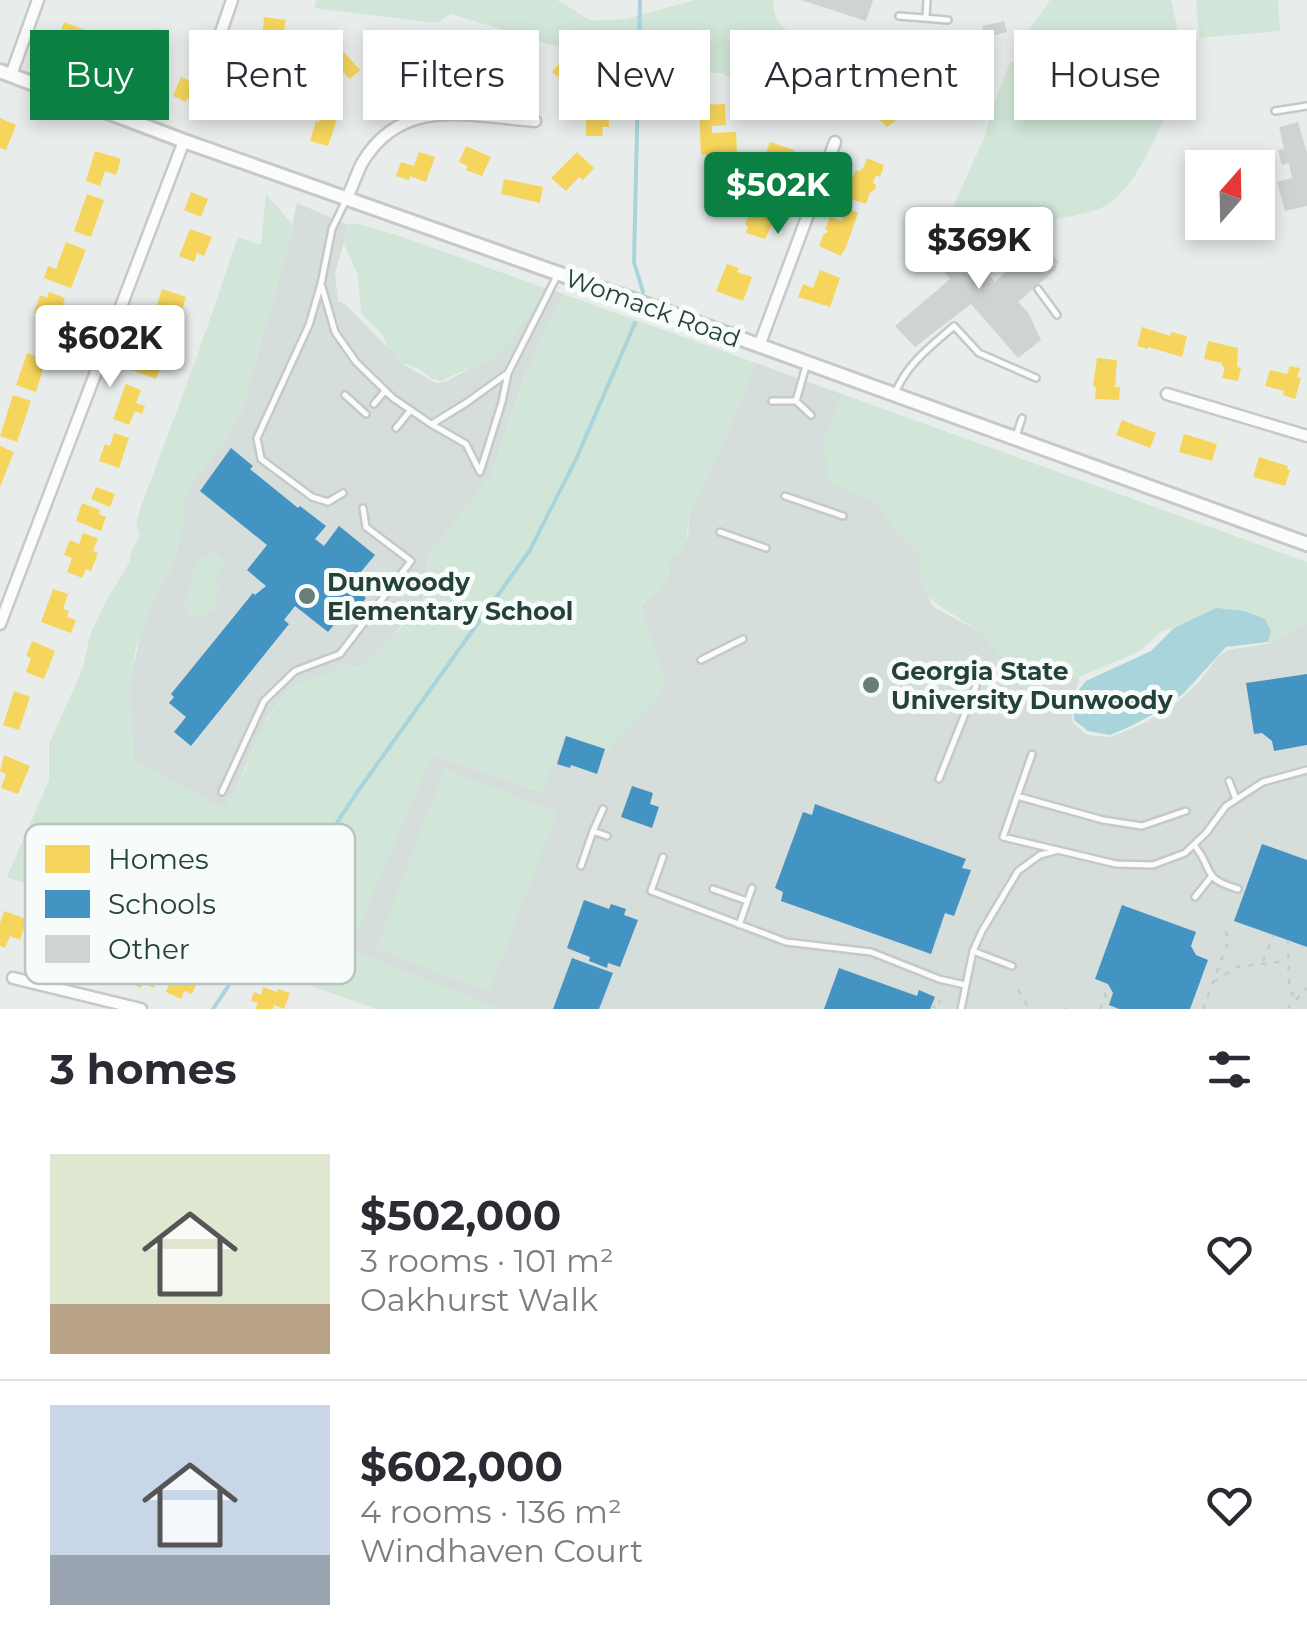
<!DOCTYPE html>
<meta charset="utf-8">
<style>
body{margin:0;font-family:Montserrat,sans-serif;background:#f7f7f7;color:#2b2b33;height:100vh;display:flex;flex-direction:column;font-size:38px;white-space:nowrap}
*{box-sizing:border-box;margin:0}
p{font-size:32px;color:#7c7c81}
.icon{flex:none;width:55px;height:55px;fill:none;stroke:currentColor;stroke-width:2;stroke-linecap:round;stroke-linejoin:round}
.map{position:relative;height:1009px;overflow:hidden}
.panel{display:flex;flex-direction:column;background:#fff;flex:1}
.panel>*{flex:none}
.guide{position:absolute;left:30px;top:30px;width:1248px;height:90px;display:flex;gap:20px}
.needle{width:65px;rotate:20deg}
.fabs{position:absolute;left:1185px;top:150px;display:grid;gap:20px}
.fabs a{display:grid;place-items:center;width:90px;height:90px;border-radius:0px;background:#fff;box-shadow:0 5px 15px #0003;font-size:50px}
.price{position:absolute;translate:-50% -85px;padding:0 22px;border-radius:10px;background:#fff;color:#222;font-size:32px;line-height:65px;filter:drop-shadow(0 2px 5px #0008)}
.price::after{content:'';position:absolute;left:50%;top:60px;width:30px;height:22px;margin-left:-15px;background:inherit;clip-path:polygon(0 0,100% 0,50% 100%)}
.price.selected{background:#0b8043;color:#fff}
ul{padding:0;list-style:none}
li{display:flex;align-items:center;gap:30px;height:250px;padding:0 50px}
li+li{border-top:2px solid #e1e1e2}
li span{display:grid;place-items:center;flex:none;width:280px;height:200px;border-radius:0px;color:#555}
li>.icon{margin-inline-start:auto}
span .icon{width:120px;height:120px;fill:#fffc;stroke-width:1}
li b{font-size:42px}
h2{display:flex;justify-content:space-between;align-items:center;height:120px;padding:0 50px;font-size:42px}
.pill{padding:0 35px;border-radius:0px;background:#fff;box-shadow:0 5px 15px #0003;font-size:35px;line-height:90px}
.pill.selected{background:#0b8043;color:#fff}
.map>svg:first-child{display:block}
.built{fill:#d6dedb}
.green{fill:#d1e6d8}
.water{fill:#a9d4db}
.homes{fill:#f6d55c}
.schools{fill:#4393c3}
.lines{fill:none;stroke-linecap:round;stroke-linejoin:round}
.stream{stroke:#a9d4db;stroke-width:4}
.building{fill:#cfd4d2}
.service-casing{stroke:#c5cac8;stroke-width:10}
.minor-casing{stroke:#c5cac8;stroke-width:15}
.tertiary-casing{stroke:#c5cac8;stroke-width:18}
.path{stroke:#c3ccca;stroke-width:2.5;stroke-dasharray:5 8;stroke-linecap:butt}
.service{stroke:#fcfcfc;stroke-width:5}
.minor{stroke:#fcfcfc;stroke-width:10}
.tertiary{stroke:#fcfcfc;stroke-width:12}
.poi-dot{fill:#697e78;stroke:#f7fbf9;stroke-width:4}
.labels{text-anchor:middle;stroke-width:10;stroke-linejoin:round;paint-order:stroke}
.street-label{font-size:25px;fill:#24423a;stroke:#f7fbf9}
.poi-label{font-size:25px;font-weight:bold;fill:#24423a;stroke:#f7fbf9;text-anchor:start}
.key{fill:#f7fbf9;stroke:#b8c4c0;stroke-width:2.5}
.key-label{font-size:28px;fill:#24423a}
</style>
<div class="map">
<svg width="1307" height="1009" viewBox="0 0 1307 1009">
<rect width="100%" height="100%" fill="#e8edeb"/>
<path class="built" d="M 297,203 L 349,225 L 335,273 L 338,301 L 345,304 L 382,342 L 396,353 L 404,365 L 436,383 L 447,381 L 478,364 L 488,362 L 541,298 L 542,287 L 563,294 L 525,376 L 490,478 L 429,555 L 426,565 L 433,577 L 432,581 L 420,603 L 381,650 L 365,665 L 357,668 L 342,665 L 330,673 L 289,688 L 267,718 L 226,810 L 134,761 L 130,691 L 132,673 L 141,633 L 157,593 L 173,565 L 184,523 L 184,498 L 194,479 L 223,444 L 241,413 L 288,246 Z
M 756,363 L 842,394 L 825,439 L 832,483 L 876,501 L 896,531 L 922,555 L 921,579 L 933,607 L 979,631 L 1000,655 L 1080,679 L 1070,705 L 1073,723 L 1087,735 L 1111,737 L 1146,722 L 1178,701 L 1198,683 L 1219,656 L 1227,650 L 1271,643 L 1307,621 L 1307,1009 L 499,1009 L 349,950 L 432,754 L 542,792 L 564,735 L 607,750 L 657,698 L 664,688 L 662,673 L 641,605 L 660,589 L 670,569 L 668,564 L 670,558 L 681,551 L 688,536 L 690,512 L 729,429 Z"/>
<path class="green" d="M 316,0 L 557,0 L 592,21 L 626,19 L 695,0 L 773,0 C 775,27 782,29 806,37 L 812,51 L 780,69 L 766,92 L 754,101 L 742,96 L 736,83 L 722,73 L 605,72 L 582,54 L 451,14 L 438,22 L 427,22 L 314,8 Z
M 1050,0 L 1171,0 C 1187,55 1173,105 1147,155 C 1136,174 1124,196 1103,207 C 1078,219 1017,225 990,220 C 977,217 965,212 953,207 L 984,138 L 999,90 L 1010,63 L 1022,58 L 1066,85 L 1110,106 C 1087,91 1029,69 1021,42 Z
M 1196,0 L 1278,0 L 1280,31 L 1199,38 Z
M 266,194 L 292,224 L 288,246 L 241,413 L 223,444 L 194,479 L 184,497 L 184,523 L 173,565 L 157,593 L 135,651 L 130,691 L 134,761 L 225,809 L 245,770 L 260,731 L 279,701 L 289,688 L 330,673 L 342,664 C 347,665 352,669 357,668 C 371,667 434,592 433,578 C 433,573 428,569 426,565 L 429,555 L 490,478 L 535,349 L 563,294 L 756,363 L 729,429 L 690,511 L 686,544 L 681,551 L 670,558 L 668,579 L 660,589 L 641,604 L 662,673 L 664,688 L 657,699 L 607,750 L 564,735 L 543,792 L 432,754 L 350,949 L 499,1009 L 376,1009 L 7,877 L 49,780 L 49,744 L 83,668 L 90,635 L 104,605 L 129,563 L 132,549 L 140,535 L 136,524 L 141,506 L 195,362 L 238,237 L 261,245 Z
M 353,223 L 394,234 L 542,287 L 540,301 L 503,351 L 488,362 L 478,364 L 441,381 L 432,379 L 421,370 L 402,363 L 387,345 L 382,334 L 361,313 L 358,275 L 343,242 L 349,225 Z
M 842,394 L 1307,562 L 1307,621 L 1271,643 L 1268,642 L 1271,631 L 1216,608 L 1174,628 L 1162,631 L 1140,651 L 1077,678 L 999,655 L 979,631 L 938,605 L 928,596 L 921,579 L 922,555 L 896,531 L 876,501 L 832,484 L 826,475 L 825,439 Z
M 210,553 C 218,553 223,558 224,566 L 215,577 L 219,589 L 214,592 L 217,607 C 210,615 201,617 190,617 L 184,608 C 193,586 186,565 210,553 Z
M 444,769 L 557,812 L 489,992 L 376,949 Z"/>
<path class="water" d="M 1216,608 L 1244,611 L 1265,619 L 1271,631 L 1268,642 L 1226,647 L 1184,693 L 1163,709 L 1129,727 L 1110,735 L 1088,731 L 1074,720 L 1073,705 L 1077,692 L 1086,681 L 1151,651 L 1174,628 Z"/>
<path class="homes" d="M 264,17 L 286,20 L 279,55 L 263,53 L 265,30 L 263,30 Z
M 64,22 L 85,30 L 80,54 L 75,52 L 70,63 L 54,57 L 63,35 L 60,34 Z
M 159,29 L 166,68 L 150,70 L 144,32 Z
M 388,37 L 389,43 L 401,41 L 404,57 L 376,61 L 373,40 Z
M 431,49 L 453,55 L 454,49 L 466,52 L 465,58 L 470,59 L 466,74 L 458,72 L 457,75 L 450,73 L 451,70 L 443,67 L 427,65 Z
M 344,52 L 360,70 L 350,79 L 344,73 L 333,83 L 323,72 Z
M 492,52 L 521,55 L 519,69 L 500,67 L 500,70 L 490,69 Z
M 562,60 L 568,65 L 575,60 L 583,66 L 568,85 L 552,72 Z
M 263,67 L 272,80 L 239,103 L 230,90 Z
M 804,67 L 811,72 L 809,75 L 815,77 L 834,76 L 838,97 L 806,105 L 804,95 L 797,96 L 794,82 Z
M 181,77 L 214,93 L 207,107 L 187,99 L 186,102 L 173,96 Z
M 877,83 L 888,84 L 887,94 L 900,107 L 898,109 L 903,115 L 887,127 L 873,113 L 867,118 L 859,108 L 876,93 Z
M 586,97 L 601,97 L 602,116 L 609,116 L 609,127 L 602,127 L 603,136 L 586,136 L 586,111 L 590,111 L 589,107 L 586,107 Z
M 725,104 L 726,125 L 712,126 L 712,133 L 736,132 L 737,154 L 701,155 L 699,105 Z
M 323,108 L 339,113 L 328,146 L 310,141 L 316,121 L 319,122 Z
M 0,118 L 16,125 L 6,150 L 0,148 Z
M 770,142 L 794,150 L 794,157 L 788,169 L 795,172 L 790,184 L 780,180 L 777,186 L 760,179 L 763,172 L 759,171 Z
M 466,146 L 491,157 L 482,176 L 466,170 L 468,166 L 459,162 Z
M 95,151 L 121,159 L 116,175 L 105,171 L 100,186 L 86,181 Z
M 419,152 L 435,157 L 426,182 L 410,176 L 409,180 L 396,176 L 401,162 L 414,166 Z
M 577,152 L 594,168 L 583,180 L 579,177 L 566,191 L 551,178 Z
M 867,158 L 884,165 L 880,177 L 876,175 L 873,183 L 876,185 L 875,190 L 870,192 L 866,204 L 845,197 L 850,176 L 853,177 L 856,170 L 860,172 L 861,168 L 863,169 Z
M 504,179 L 543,187 L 540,203 L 501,194 Z
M 191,192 L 208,199 L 201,217 L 184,210 Z
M 87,194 L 104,200 L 91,237 L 74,231 Z
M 757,194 L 771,199 L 768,207 L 775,210 L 773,215 L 776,216 L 765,239 L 746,233 L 748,227 L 745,224 Z
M 847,208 L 858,213 L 845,250 L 844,250 L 841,256 L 819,246 L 824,233 L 826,234 L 828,231 L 825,229 L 830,217 L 842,221 Z
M 190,229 L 212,237 L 204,256 L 197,253 L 194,262 L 179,256 Z
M 66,242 L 86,250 L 71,288 L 44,278 L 48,266 L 56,269 Z
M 727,264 L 739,268 L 737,272 L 752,277 L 743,301 L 716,291 Z
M 820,270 L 840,278 L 830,307 L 798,297 L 803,284 L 813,288 Z
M 162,289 L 186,297 L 176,328 L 159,322 L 164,307 L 157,305 Z
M 49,292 L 65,298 L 53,335 L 36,329 L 41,315 L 34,313 L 40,295 L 47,298 Z
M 1142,327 L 1170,336 L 1171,332 L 1187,336 L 1182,357 L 1148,347 L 1148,349 L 1137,346 Z
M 146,337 L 164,345 L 157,361 L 162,363 L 156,379 L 132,370 Z
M 1208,341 L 1238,348 L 1237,367 L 1241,368 L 1238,381 L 1222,378 L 1225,367 L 1222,366 L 1222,363 L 1204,359 Z
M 27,353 L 46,360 L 36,392 L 16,385 Z
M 1097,358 L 1117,360 L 1115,387 L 1120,387 L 1119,400 L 1095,399 L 1096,387 L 1093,386 Z
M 1290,366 L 1300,368 L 1297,377 L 1301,378 L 1295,399 L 1283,395 L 1284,391 L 1265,386 L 1270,370 L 1287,374 Z
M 126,384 L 141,390 L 136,403 L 145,406 L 142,414 L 135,411 L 129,425 L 113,419 Z
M 13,395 L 31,401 L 17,442 L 0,436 Z
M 1122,420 L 1156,433 L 1150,448 L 1116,435 Z
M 114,433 L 129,438 L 119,468 L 99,461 L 105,444 L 110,446 Z
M 1184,434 L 1217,444 L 1212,461 L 1179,452 Z
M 0,446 L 14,452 L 0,487 Z
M 1259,457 L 1288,466 L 1287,469 L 1290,470 L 1285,486 L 1253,477 Z
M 96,487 L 115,494 L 110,507 L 91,499 Z
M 82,503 L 100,510 L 99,514 L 106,517 L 101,531 L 76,521 Z
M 83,533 L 98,538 L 93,551 L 98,553 L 91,571 L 86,569 L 82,578 L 67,572 L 72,558 L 64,555 L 70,540 L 79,544 Z
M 53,589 L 68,594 L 63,609 L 69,611 L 67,617 L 76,620 L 71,633 L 41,622 Z
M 32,641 L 55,651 L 44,679 L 26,672 L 31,658 L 26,656 Z
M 14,691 L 30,697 L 19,730 L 3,725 Z
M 4,755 L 30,766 L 18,794 L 1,788 L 6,774 L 0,771 Z
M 4,911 L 27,919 L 20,940 L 10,936 L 5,948 L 0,946 L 0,923 Z
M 139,955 L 163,965 L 154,988 L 143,983 L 141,988 L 128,982 Z
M 177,966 L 200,976 L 192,994 L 184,991 L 181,999 L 166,992 Z
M 263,987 L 277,992 L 278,989 L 290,993 L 284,1009 L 274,1005 L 273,1009 L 255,1009 L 258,1003 L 251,1001 L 254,992 L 261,995 Z"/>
<path class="schools" d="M 231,448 L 253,466 L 250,469 L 298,508 L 300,506 L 326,526 L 315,539 L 324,546 L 339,526 L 375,555 L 350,585 L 366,598 L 347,621 L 341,616 L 328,632 L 295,606 L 284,620 L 289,624 L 191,746 L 174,732 L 186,717 L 169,703 L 174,697 L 171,694 L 253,593 L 255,595 L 266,586 L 247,570 L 267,545 L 200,491 Z
M 1307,674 L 1307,745 L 1274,751 L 1272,741 L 1262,733 L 1254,734 L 1246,683 Z
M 566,736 L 605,749 L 597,774 L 571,765 L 570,768 L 557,764 Z
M 632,786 L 653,793 L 650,804 L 659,807 L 652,828 L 621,817 Z
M 815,804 L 966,859 L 962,868 L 971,870 L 954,916 L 945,913 L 931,954 L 781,901 L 783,892 L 775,888 L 803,812 L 812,815 Z
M 1262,844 L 1307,860 L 1307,947 L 1234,921 Z
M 584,900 L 609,909 L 611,904 L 626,909 L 624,915 L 638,920 L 620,967 L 608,963 L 607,968 L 589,961 L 590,957 L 567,948 Z
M 1122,905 L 1196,932 L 1191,946 L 1196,955 L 1208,960 L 1190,1009 L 1119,1009 L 1109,1005 L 1113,993 L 1108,984 L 1095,979 Z
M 572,958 L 613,973 L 599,1009 L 553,1009 Z
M 839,968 L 917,996 L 919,990 L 935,997 L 930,1009 L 824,1009 Z"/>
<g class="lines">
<path class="stream" d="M 640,0 L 634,262 L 643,292
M 213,1009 L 358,791 L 530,550 L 577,457 L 635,323"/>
</g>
<path class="building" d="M 801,0 L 873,0 L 866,21 Z
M 1004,21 L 1007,32 L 985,38 L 982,26 Z
M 929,31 L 956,34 L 954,50 L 927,48 Z
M 1298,122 L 1307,153 L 1307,206 L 1285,211 L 1277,182 L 1292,178 L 1289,163 L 1282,165 L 1278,150 L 1284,149 L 1279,127 Z
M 944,220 L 995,282 L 1035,245 L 1043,253 L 1047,251 L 1058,261 L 1055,270 L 1018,302 L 1029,314 L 1041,340 L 1018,358 L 971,304 L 915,347 L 895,326 L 950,279 L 918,239 Z"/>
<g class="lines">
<defs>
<path id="service" d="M 899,16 L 948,20
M 926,17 L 927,0
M 1275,111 L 1307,106
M 322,287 L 335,332 L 356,362 L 393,398 L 431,424 L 466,444 L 480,472
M 1038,289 L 1057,315
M 896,391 C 908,363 931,346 954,326 L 979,353 L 1036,378
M 345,395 L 366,414
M 772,401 L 796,401 L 811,415
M 796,401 L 806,366
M 374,404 L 385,391
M 432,424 L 466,403 L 505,375
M 396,428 L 410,411
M 1016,436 L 1022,418
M 481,469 L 502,402 L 508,373 L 557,276
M 343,493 L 328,502 L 312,497 L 261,459 L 257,438 L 309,325 L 321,284 L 332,229 L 345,202
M 785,496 L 843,516
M 720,532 L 766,548
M 701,660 L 743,639
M 1032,754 L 1003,837 L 1116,864 L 1153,865 L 1185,853 L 1206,833 L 1226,806 L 1263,782 L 1307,770
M 939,779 L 976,686 L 971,671
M 1229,781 L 1236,799
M 222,792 L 264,701 L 295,671 L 340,654 L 411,561 L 366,527 L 363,508
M 1017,796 L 1103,820 L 1142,826 L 1186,811
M 593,831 L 603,809
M 1194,845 C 1215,870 1200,878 1238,889
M 663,857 L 651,891 L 786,942 L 871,952 L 939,979 L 965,985
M 581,866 L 593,831 L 607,836
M 713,889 L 747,901
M 1195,897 L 1211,877
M 739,925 L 752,888
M 973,951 L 1012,966
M 961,1009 L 973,951 L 982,931 L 1018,871 L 1040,855 L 1055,851"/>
<path id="minor" d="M 219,38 L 232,0
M 11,75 L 38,0
M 346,200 C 352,188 356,175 362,163 C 402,95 469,116 535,121
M 759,346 L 835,142
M 1167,394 L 1307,436
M 0,624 L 184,141
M 13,978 L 141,1009"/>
<path id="tertiary" d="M 0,71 L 184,141 L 642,303 L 1307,544"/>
</defs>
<use href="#service" class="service-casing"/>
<use href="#minor" class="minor-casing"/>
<use href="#tertiary" class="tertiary-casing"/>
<path class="path" d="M 1288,940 L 1289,986 L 1295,1000
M 1263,961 L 1274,935
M 1214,982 L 1237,967 L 1287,961
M 1018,990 L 1029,1009
M 939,1003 L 940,1000
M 931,1006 L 937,1008
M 1066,1009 L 1066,1008
M 1100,1009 L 1106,998 L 1104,988
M 1203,1009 L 1229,940 L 1225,929
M 1287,1009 L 1307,988"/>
<use href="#service" class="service"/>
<use href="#minor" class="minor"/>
<use href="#tertiary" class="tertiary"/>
</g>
<g class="poi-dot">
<circle cx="307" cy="596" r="10"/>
<circle cx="871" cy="685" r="10"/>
</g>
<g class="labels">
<g class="street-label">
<text transform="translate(653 308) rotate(20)" y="9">Womack Road</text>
</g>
<g class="poi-label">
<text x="327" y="591">Dunwoody<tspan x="327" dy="29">Elementary School</tspan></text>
<text x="891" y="680">Georgia State<tspan x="891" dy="29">University Dunwoody</tspan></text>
</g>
</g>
<rect x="25" y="824" width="330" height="160" rx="15" class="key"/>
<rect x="45" y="845" width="45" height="28" fill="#f6d55c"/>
<rect x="45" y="890" width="45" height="28" fill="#4393c3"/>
<rect x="45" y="935" width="45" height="28" fill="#cfd4d2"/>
<g class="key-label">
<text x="108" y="869">Homes</text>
<text x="108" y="914">Schools</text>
<text x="108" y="959">Other</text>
</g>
</svg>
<div class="fabs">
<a><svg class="needle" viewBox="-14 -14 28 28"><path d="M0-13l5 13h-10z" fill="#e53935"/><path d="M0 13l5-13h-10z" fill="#7c7c81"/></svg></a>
</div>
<b class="price selected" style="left:778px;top:237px">$502K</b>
<b class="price" style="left:979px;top:292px">$369K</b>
<b class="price" style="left:110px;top:390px">$602K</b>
<div class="guide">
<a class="pill selected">Buy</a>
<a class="pill">Rent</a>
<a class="pill">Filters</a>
<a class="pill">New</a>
<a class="pill">Apartment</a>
<a class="pill">House</a>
</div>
</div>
<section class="panel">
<h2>3 homes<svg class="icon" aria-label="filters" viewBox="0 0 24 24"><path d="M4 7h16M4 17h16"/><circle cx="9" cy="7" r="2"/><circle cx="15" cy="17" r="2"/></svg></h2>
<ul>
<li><span style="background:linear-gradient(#dfe7d0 75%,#b9a48a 0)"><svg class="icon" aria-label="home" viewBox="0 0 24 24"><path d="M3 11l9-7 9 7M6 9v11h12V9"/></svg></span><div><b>$502,000</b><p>3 rooms · 101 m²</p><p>Oakhurst Walk</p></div><svg class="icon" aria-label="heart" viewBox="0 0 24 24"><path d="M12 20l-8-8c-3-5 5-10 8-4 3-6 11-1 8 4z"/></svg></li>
<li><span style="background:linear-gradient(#c9d6e8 75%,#9aa5b1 0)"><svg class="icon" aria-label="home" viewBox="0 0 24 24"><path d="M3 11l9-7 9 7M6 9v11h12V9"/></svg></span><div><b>$602,000</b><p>4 rooms · 136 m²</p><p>Windhaven Court</p></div><svg class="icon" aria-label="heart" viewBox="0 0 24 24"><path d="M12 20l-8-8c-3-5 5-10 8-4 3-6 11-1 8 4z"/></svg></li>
</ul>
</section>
